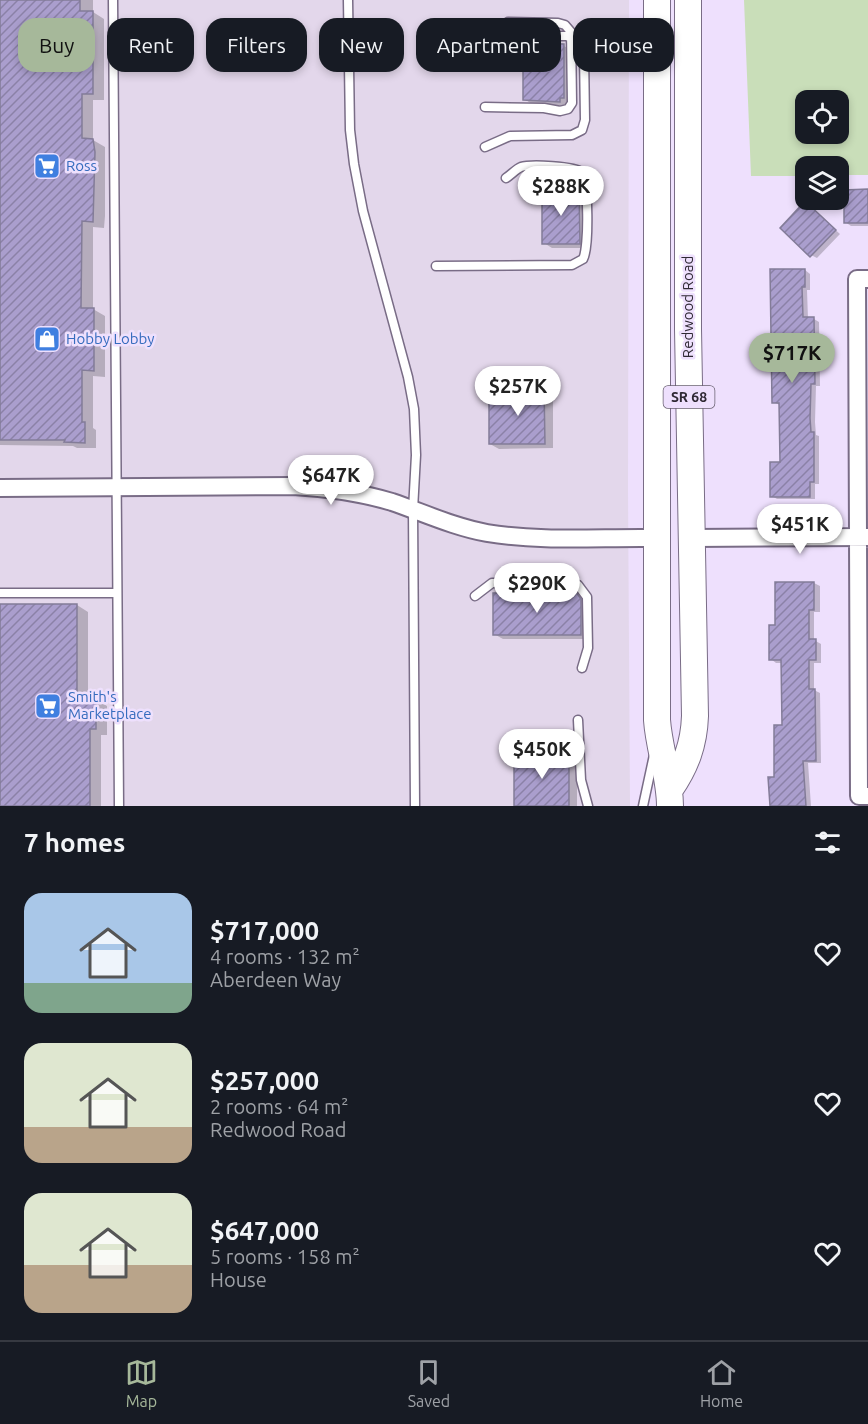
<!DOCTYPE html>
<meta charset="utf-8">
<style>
body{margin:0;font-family:Ubuntu,sans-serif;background:#20242c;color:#f1f3f6;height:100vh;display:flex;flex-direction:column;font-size:22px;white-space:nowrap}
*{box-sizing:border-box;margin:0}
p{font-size:20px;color:#9ea1a6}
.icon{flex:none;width:33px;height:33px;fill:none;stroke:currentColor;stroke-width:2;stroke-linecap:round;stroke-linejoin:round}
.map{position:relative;height:806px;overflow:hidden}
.sheet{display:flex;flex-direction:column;background:#171b24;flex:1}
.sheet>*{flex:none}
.guide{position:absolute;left:18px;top:18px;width:832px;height:54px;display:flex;gap:12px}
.buttons{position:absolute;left:795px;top:90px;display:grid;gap:12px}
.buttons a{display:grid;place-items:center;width:54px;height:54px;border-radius:12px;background:#171b24;box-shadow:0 3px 9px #0003;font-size:30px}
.price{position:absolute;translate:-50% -51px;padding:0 14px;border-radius:21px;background:#fff;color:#222;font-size:20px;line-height:39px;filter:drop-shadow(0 2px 3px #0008)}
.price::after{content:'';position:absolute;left:50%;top:36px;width:18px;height:14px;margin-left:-9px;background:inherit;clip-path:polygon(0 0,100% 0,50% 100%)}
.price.active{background:#a6b89a;color:#111}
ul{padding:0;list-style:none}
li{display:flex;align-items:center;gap:18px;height:150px;padding:0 24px}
li span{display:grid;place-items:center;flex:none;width:168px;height:120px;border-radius:18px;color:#555}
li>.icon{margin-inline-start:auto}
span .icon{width:72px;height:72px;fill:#fffc;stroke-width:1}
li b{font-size:26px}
h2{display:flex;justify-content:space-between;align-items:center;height:72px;padding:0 24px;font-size:26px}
.chip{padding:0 21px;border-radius:18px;background:#171b24;box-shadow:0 3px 9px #0003;font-size:21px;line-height:54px}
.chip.active{background:#a6b89a;color:#111}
.tabs{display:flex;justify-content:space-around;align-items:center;height:84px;border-top:2px solid #363941;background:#171b24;font-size:16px;color:#9ea1a6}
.tabs a{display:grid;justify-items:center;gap:3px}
.tabs .active{color:#a6b89a}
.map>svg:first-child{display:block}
.commercial{fill:#e3d7eb}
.green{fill:#c9deb9;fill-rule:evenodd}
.shadow{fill:#0003}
.building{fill:url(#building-hatch);stroke:#837c98;stroke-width:1.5}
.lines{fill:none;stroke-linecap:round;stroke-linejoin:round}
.lane-casing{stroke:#796c86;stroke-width:11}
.street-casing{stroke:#796c86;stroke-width:20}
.primary-casing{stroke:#796c86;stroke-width:28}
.lane{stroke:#fff;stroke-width:8}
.street{stroke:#fff;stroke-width:16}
.primary{stroke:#fff;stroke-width:26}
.labels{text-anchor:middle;stroke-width:5;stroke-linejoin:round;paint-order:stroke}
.shield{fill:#eee0fd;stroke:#686070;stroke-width:1.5}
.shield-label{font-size:14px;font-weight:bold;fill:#2f2934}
.shop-label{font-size:15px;fill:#366cbe;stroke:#eee0fd;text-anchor:start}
.street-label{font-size:15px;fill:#2f2934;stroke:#eee0fd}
</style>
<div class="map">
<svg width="868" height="806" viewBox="0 0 868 806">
<defs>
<pattern id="building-hatch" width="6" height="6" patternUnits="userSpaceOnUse" patternTransform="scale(1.5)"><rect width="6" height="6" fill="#aa9ecd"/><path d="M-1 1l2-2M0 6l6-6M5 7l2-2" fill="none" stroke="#8b81a7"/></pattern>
</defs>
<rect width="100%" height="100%" fill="#eee0fd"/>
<path class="commercial" d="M 0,0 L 629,0 L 628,489 L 630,806 L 0,806 Z"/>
<path class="green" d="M 744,0 L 868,0 L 868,175 L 839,175 L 838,166 L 806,166 L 805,176 L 751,176 ZM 806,100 L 838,100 L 838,134 L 806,134 Z"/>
<path class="shadow" d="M 0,0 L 93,0 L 93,12 L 104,19 L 104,100 L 93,100 L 93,140 L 105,147 L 105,216 L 104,228 L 93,227 L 93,309 L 105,316 L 105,377 L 93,376 L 93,428 L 96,430 L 96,448 L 77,448 L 73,446 L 0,445 Z
M 524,44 L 564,46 L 572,51 L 568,106 L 532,104 L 524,99 Z
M 868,191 L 868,226 L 851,226 L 845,222 Z
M 579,192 L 588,197 L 588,248 L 552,248 L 544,243 Z
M 806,203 L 840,234 L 817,258 L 811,255 Z
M 805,270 L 810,274 L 810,290 L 807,290 L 808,319 L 814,319 L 819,322 L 820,386 L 816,386 L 815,422 L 816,435 L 819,436 L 819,484 L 815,484 L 815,499 L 777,499 L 772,496 L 781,464 L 780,405 L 773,402 Z
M 544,388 L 553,393 L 553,448 L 499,449 L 490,444 L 515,395 L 515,389 Z
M 814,583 L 820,586 L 820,612 L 814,612 L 814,640 L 821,644 L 821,663 L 814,663 L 814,690 L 820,693 L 821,763 L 808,763 L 811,806 L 772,806 L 783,726 L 783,663 L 776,663 L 771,659 L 776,626 L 776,584 Z
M 575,594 L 584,599 L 590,639 L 503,639 L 494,634 Z
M 77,605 L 88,612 L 88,699 L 95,699 L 107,706 L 107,735 L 101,735 L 101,806 L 0,806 L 0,606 Z
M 569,754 L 577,759 L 577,806 L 516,806 Z"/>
<path class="building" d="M 0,0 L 80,0 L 80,11 L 93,11 L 93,94 L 82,94 L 82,138 L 93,139 L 95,152 L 93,222 L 82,221 L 81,308 L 94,308 L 94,371 L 82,370 L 82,422 L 85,422 L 85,443 L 64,442 L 65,440 L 0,440 Z
M 523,43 L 564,44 L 564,98 L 560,98 L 560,102 L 523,100 Z
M 569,189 L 579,190 L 580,244 L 542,244 L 542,190 Z
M 868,189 L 868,223 L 844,223 L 844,190 Z
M 805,201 L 836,230 L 810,257 L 780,228 Z
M 770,269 L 805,269 L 805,287 L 802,287 L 803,317 L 814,317 L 815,384 L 811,384 L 810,418 L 811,432 L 814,432 L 814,482 L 810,482 L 810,497 L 770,497 L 770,462 L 780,462 L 779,403 L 772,403 Z
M 513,387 L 544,387 L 545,444 L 489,444 L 489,393 L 513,393 Z
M 775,582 L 814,582 L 814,610 L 809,610 L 809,639 L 816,639 L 816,660 L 809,660 L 809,689 L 815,689 L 816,761 L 803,761 L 806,806 L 770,806 L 768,777 L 774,777 L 774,725 L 782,725 L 781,660 L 769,660 L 769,625 L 775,625 Z
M 576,592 L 581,599 L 581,635 L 493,635 L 493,593 Z
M 0,604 L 77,604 L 77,698 L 96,698 L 96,729 L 90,729 L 90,806 L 0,806 Z
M 514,753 L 569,753 L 569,806 L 514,806 Z"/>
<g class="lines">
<defs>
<path id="lane" d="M 113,0 L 119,806
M 348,0 L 350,130 L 354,164 L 363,211 L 408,377 L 414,409 L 416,455 L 413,510 L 415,806
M 485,41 L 500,36 L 567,36 L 578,42 L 584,53 L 585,120 L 582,130 L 572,135 L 510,136 L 485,147
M 485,107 L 544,108 L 560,111 L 568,109 L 572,103 L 571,32 L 565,25 L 558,23 L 508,22 L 490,37
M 436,266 L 572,265 L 583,259 C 589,248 589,180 581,172 C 575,166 530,164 521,167 C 516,169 511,175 506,178
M 0,593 L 117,593
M 475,596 L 492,583 L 568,583 L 578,585 L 587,597 L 588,648 L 582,668
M 578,720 L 581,780 L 588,806
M 643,806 L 654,755"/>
<path id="street" d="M 868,279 L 857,279 L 859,796 L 868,796
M 0,488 L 293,486 C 327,488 359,492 392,502 C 424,513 454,527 487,533 C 542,542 600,537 656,538
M 692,538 L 868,537"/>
<path id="primary" d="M 657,0 L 657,720 C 659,749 670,777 670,806
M 670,789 C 686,766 694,744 695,716 L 688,329 L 688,0"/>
</defs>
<use href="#lane" class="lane-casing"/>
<use href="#street" class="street-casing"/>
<use href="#primary" class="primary-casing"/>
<use href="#lane" class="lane"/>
<use href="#street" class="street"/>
<use href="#primary" class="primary"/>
</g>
<defs>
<symbol id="supermarket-square" viewBox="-11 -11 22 22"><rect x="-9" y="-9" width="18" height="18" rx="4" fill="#3f7fe0" stroke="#eee0fd"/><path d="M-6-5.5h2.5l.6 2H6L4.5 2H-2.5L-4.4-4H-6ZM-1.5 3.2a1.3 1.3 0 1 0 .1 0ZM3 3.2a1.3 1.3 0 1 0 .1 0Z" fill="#fff"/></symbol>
<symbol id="shop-square" viewBox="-11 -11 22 22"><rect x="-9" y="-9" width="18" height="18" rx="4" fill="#3f7fe0" stroke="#eee0fd"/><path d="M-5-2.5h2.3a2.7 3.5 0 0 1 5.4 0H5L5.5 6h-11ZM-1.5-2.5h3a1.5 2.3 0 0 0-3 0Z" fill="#fff"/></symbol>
</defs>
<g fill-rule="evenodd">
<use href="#supermarket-square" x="32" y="151" width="30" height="30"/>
<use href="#shop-square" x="32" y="324" width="30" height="30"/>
<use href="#supermarket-square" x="33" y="691" width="30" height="30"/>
</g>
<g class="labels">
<rect class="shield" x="663.5" y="386" width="51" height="22" rx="4.5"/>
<g class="shield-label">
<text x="689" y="402">SR 68</text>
</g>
<g class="shop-label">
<text x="66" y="171">Ross</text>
<text x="66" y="344">Hobby Lobby</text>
<text x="68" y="702">Smith's<tspan x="68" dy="17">Marketplace</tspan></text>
</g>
<g class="street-label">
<text transform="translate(688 307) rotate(-90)" y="5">Redwood Road</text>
</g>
</g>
</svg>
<div class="buttons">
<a><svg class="icon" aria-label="locate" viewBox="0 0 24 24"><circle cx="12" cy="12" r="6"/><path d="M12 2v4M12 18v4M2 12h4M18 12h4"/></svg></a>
<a><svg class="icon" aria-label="layers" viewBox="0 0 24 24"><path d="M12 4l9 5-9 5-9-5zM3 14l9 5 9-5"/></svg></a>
</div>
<b class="price" style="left:561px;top:217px">$288K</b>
<b class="price active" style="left:792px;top:384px">$717K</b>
<b class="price" style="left:518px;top:417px">$257K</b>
<b class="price" style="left:331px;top:506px">$647K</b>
<b class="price" style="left:800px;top:555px">$451K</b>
<b class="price" style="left:537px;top:614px">$290K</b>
<b class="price" style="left:542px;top:780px">$450K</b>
<div class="guide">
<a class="chip active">Buy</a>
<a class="chip">Rent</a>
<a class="chip">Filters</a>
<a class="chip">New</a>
<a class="chip">Apartment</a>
<a class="chip">House</a>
</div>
</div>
<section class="sheet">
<h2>7 homes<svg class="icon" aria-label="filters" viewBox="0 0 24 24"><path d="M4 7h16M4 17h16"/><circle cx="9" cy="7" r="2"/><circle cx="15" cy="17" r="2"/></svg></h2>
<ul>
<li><span style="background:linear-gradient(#a9c7e8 75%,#7fa58c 0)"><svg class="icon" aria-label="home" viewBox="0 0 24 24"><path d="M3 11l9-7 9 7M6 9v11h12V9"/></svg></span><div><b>$717,000</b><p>4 rooms · 132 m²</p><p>Aberdeen Way</p></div><svg class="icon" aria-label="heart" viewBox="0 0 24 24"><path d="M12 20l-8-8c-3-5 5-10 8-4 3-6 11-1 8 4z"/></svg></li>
<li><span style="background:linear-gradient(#dfe7d0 70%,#b9a48a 0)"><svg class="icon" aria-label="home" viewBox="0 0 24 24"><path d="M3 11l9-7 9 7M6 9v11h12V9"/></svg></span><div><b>$257,000</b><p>2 rooms · 64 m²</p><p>Redwood Road</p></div><svg class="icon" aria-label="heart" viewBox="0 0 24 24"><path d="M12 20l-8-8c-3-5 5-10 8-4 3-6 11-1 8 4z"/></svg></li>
<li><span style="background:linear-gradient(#dfe7d0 60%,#b9a48a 0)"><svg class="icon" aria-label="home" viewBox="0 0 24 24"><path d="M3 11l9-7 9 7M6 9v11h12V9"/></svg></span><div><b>$647,000</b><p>5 rooms · 158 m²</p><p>House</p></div><svg class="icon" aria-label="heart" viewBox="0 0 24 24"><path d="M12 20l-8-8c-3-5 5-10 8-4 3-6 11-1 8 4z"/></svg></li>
</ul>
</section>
<nav class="tabs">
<a class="active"><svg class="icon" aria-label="map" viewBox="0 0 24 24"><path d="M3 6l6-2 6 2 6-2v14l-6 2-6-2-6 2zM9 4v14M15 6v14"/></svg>Map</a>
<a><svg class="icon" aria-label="saved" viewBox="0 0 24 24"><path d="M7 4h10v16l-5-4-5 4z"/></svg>Saved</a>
<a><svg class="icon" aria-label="home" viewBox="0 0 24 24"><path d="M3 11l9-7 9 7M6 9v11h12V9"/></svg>Home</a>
</nav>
